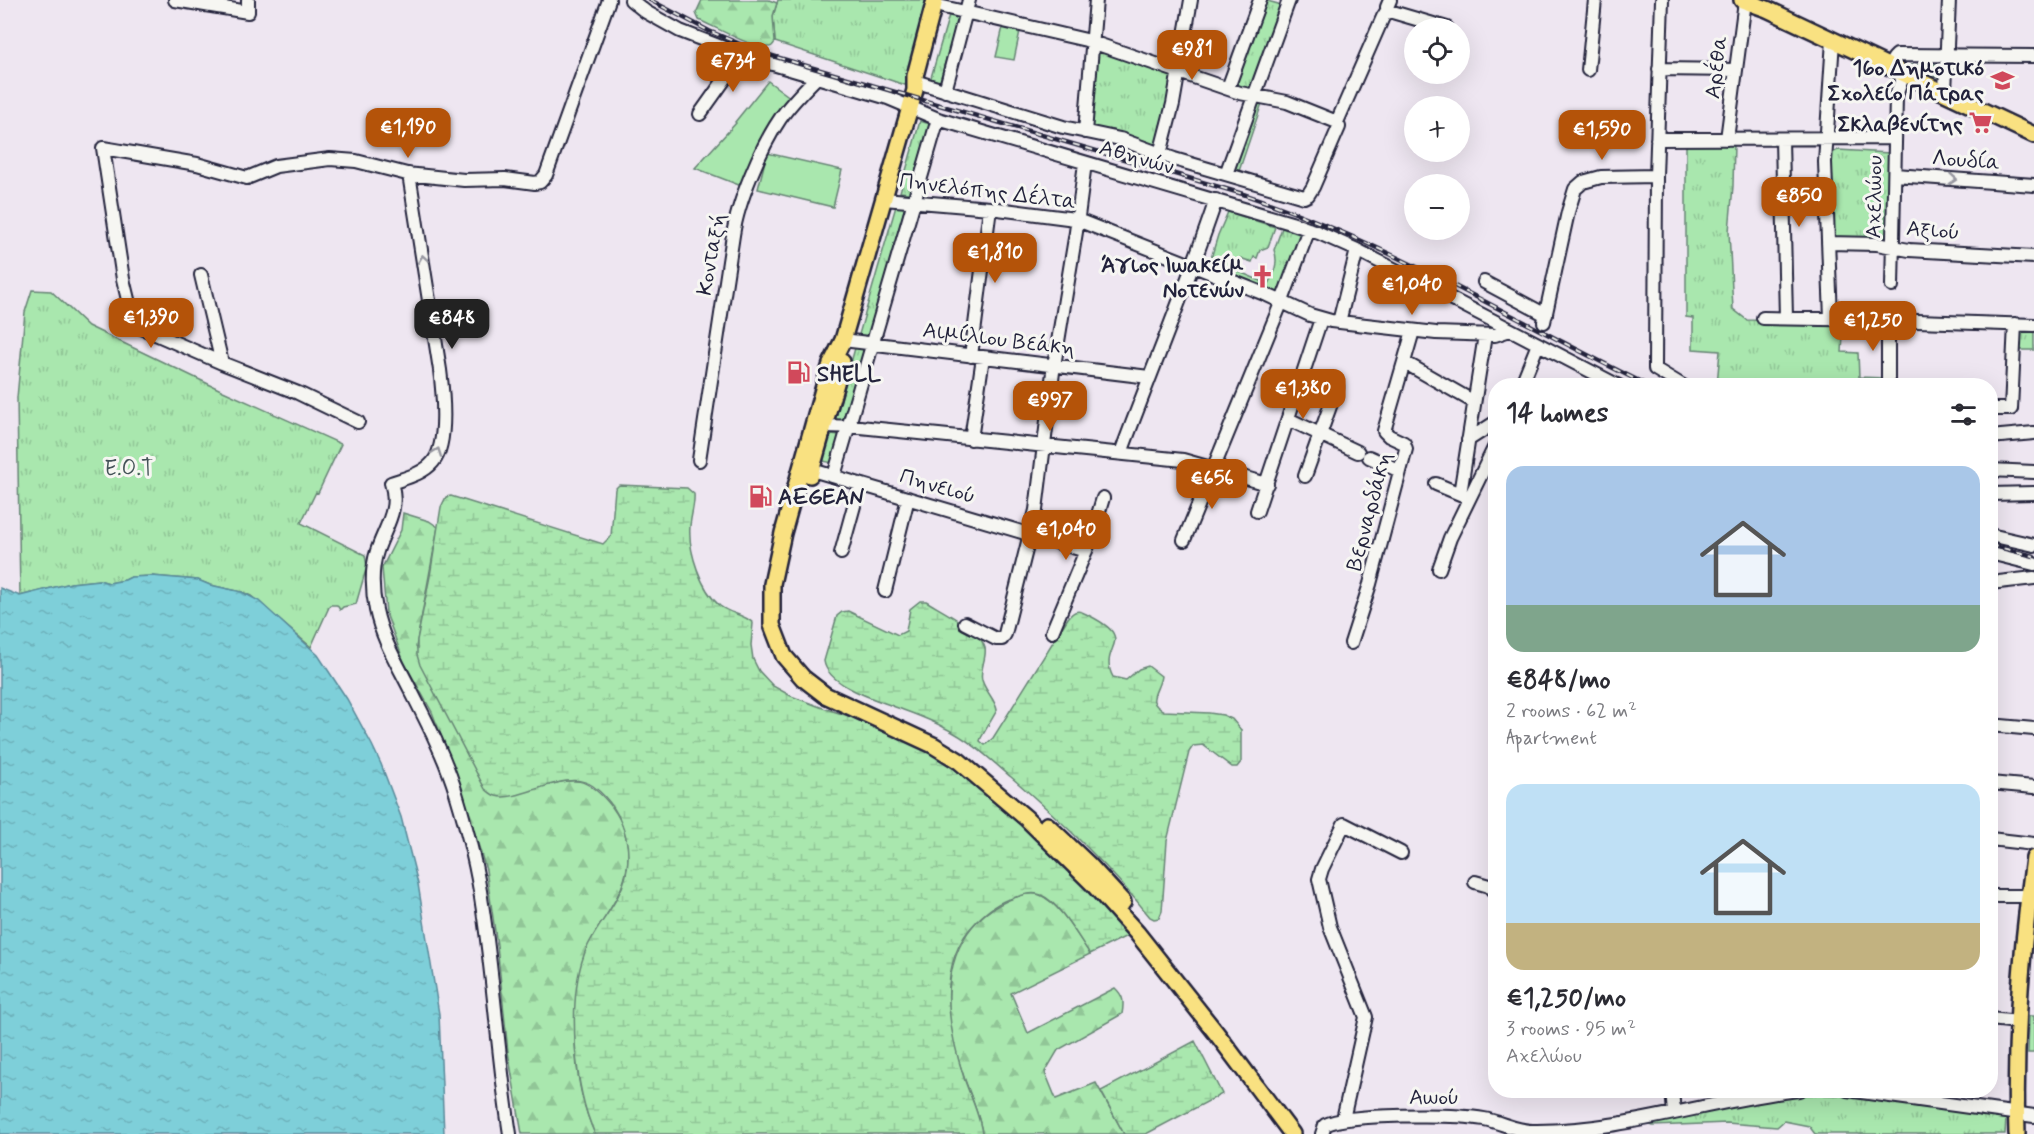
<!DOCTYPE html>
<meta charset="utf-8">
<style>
body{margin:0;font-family:Mynerve,sans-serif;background:#f7f7f7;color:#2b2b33;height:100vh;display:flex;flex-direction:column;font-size:22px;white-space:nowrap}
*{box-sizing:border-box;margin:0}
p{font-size:20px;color:#7c7c81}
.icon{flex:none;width:33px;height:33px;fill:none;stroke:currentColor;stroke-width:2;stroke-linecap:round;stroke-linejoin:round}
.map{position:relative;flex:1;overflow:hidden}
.sheet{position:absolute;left:1488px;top:378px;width:510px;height:720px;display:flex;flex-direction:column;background:#fff;border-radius:24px;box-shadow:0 6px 24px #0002}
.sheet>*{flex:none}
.tools{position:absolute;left:1404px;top:18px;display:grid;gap:12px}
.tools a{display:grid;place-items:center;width:66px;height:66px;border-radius:50%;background:#fff;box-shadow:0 6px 24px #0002;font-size:30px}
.price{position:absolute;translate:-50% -51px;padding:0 14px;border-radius:12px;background:#b45309;color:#fff;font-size:20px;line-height:39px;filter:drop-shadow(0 2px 3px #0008)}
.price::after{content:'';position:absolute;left:50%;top:36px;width:18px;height:14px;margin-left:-9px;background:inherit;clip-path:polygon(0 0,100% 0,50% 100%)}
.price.current{background:#222;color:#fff}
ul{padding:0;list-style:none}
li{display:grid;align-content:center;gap:12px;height:318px;padding:0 18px}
li span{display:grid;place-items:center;height:186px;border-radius:18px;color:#555}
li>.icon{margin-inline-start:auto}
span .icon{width:108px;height:108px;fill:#fffc;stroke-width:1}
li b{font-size:26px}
h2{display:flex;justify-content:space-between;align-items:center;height:72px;padding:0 18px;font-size:26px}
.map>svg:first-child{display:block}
.grass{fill:url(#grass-tufts);stroke:#668474;stroke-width:1.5}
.forest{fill:url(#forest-firs);stroke:#668474;stroke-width:1.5}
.wetland{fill:url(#wetland-marsh);stroke:#668474;stroke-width:1.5}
.pitch{fill:#a9e7ae;stroke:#668474;stroke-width:1.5}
.water{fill:url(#water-ripples);stroke:#598a9a;stroke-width:1.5}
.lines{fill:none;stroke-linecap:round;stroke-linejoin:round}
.minor-casing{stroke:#22223b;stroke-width:16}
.major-casing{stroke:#22223b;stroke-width:20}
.minor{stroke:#f6f6f2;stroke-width:12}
.major{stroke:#f9e181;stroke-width:15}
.rail-casing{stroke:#22223b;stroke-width:4.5}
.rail{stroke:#f6f6f2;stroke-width:2;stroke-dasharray:7;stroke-linecap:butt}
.oneway{stroke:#9797a0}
.labels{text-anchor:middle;stroke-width:6;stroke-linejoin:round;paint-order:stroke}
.street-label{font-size:22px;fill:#22223b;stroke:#f6f6f2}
.poi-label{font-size:22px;font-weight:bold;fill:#22223b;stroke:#f6f6f2;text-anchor:end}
.park-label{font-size:22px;fill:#445358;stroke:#f6f6f2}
</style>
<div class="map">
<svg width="2034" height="1134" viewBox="0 0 2034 1134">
<defs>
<pattern id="grass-tufts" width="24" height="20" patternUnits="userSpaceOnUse" patternTransform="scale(1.5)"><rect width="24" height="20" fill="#a9e7ae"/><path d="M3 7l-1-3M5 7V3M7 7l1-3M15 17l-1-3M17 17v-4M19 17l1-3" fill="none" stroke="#91c697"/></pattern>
<pattern id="forest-firs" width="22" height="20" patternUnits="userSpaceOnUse" patternTransform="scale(1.5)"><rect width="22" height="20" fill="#a9e7ae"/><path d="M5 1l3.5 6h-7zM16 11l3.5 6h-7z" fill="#91c697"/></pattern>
<pattern id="wetland-marsh" width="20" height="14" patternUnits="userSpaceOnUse" patternTransform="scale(1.5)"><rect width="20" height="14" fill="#a9e7ae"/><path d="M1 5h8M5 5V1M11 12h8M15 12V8" fill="none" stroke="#91c697"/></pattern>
<pattern id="water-ripples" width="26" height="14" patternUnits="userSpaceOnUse" patternTransform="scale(1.5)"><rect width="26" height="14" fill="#7ecfd9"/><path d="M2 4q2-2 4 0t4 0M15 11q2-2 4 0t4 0" fill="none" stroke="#6db1bb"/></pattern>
</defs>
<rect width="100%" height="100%" fill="#eee6f1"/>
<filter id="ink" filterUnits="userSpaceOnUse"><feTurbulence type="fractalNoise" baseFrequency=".0167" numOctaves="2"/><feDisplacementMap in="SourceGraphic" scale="12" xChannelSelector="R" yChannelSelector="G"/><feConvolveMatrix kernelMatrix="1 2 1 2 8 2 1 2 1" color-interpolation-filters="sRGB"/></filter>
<g filter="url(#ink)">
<path class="grass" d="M 778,0 L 929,0 L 905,85 L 775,42 L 773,16 Z
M 1264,0 L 1278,4 L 1280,7 L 1250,90 L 1233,85 Z
M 949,15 L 958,18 L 939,84 L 930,81 Z
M 1097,49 L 1168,72 L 1173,76 L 1158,144 L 1153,146 L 1091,127 Z
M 1937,64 L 1937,77 L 1909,65 Z
M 1258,102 L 1262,103 L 1238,174 L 1233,172 Z
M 920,121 L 930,124 L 909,193 L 900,192 Z
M 1686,142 L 1734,143 L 1733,186 L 1729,231 L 1733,309 L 1747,320 L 1844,321 L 1842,352 L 1858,353 L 1859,377 L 1886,378 L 1886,385 L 1717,385 L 1720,351 L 1693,349 L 1693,318 L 1686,317 Z
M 1838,150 L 1889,153 L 1889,240 L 1831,239 L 1829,164 L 1832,153 Z
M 896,206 L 905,207 L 868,339 L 858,338 Z
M 1228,212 L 1275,227 L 1268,247 L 1260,250 L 1257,258 L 1254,257 L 1252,262 L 1240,258 L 1235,270 L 1268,284 C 1274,273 1279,262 1274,250 L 1282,228 L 1302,235 L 1281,294 L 1209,265 L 1218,235 Z
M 32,290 L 51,291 L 88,326 L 223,391 L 341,444 L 318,493 L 316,492 L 301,523 L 365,555 L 367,566 L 356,604 L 343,607 L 340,610 L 337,605 L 330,605 L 311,647 L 251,596 L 242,592 L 210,585 L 198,580 L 152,576 L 131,577 L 125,580 L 109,583 L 99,580 L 71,583 L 20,596 L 17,398 L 25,312 Z
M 2022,329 L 2034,330 L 2034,350 L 2020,350 Z
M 855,348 L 866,350 L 845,421 L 835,420 Z
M 830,434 L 841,435 L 833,463 L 823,461 Z
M 2029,1016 L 2034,1016 L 2034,1053 L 2028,1053 Z
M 1800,1095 C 1869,1093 1938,1109 2006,1119 L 2005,1134 L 1815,1134 L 1809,1126 L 1784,1121 L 1777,1127 L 1727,1123 L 1653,1126 L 1648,1124 L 1739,1105 Z"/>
<path class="forest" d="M 702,0 L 769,0 L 777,3 L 773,16 L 775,42 C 772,46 773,47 767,47 C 754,49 713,26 699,20 L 696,13 Z
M 403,513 L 429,521 L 438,527 L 416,647 L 539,787 C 574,779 583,774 608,802 C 621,817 627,832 628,852 C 630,899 590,925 581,968 C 570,1020 573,1086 595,1134 L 522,1134 L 508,1052 L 497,945 L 486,870 L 461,788 L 432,712 L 404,662 L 386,613 L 382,568 L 401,530 Z
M 1026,894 C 1030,894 1036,893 1040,895 C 1059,902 1079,938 1090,954 L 1011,993 L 1028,1033 L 1115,988 C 1124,996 1124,1003 1122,1014 L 1058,1050 L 1045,1072 L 1056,1099 L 1096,1083 L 1124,1134 L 982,1134 C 980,1115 970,1095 964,1077 C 958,1059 950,1037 949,1019 C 945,959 965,911 1026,894 Z"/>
<path class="wetland" d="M 619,485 L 687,488 L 694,494 C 695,504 691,515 690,526 C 688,551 701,590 720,606 C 730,614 744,614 753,623 L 751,645 L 753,659 L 759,671 L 773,686 L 791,696 L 823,708 L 865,721 L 949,761 L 1034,833 L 1133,933 L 1090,954 C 1078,937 1060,903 1041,895 C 1032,891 1019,896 1010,899 C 997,902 985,913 976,922 C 935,963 948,1028 964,1078 C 970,1096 980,1115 982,1134 L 595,1134 C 574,1088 567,1003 584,955 C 591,934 608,916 618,896 C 638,858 627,812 593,786 C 567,767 520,803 496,796 C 492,795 488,791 485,789 L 420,665 L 417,655 L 417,640 L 430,576 L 441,507 L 446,497 L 451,496 L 603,544 L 611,536 L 615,489 Z
M 920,601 L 926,601 C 942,611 981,630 985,648 C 987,658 979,670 982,680 C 985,691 995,699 997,710 L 981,738 L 980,741 L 985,745 L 993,738 L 1068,618 C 1073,612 1077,609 1084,613 C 1143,641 1096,645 1113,677 L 1126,680 L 1139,669 L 1148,666 L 1161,676 C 1159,692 1144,701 1164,711 L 1209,713 L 1223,715 L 1232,719 L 1241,730 L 1241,762 L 1237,767 L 1232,767 L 1203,745 L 1193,746 L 1189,752 L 1167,841 L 1162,911 L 1159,918 L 1154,919 L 1150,917 C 1109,866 1061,820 1011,777 C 991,760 970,740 945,728 C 928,718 908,712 890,705 C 871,698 827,684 824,661 L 837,616 L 842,612 L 848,611 L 898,635 L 906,631 L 910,609 Z
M 1195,1041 L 1222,1094 L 1146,1134 L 1124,1134 L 1101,1091 Z"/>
<path class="pitch" d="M 1003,27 L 1020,31 L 1014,60 L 996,57 Z
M 768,81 L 791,98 L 744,187 L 695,168 L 736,123 L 735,122 Z
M 767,153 L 842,170 L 833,207 L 758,189 Z"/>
<path class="water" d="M 152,576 L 198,580 L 210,585 L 242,592 L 259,601 L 318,655 L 347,699 L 372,745 L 381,764 L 401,817 L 418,884 L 439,1014 L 444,1134 L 0,1134 L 0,588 L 20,596 L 71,583 L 99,580 L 109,583 L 125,580 L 131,577 Z"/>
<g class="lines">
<defs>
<path id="minor" d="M 175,0 L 248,12 L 248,0
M 631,0 L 646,12 L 680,31 L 742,55 L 888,98 L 938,119 L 1291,223 L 1319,233 L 1357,250 L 1619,386
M 1390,0 L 1387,7 L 1389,11 L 1447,28
M 1662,0 L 1656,176 L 1655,369 L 1683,386
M 943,7 L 1086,40 L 1240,93 L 1287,102 L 1337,122
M 1889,67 L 1894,58 L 1897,55 L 2034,56
M 1659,69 L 1736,70
M 1588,70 L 1595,0
M 921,83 L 1063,127 L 1120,139 L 1174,159 L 1304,197 L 1308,195 L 1313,187 L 1339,127 L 1337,122 L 1383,17 L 1388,9
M 1228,88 L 1260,0
M 945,91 L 969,0
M 1945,92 L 1949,0
M 700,114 L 742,55
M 1085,132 L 1096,0
M 1657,139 L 1895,138
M 1727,139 L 1745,1
M 1782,139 L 1786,318
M 1160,154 L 1173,104 L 1191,0
M 409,174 L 440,370 C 443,393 448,444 433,462 C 423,474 405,478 391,483 C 400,509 385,527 377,551 C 371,569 372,592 376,610 C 382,639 397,663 410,689 C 427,722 445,757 456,793 C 467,829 477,867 482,904 C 494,980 498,1058 510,1134
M 1226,174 L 1289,0
M 1895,175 L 2034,185
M 884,199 L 990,208 L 1075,219 L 1267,295 L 1310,315 L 1331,321 L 1436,333 L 1495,335 L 1510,330
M 1828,243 L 1877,244 L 1909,250 L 2034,257
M 201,275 L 222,363
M 1484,282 L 1546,315
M 1892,286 L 1896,96 L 1904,73
M 1763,318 L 1888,320 L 2034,325
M 1831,318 L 1825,162 L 1833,40
M 1339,322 L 1357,250
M 1544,322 L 1568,212 L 1575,189 L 1583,182 L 1601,177 L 1656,176
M 843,340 L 1149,377
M 971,356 L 990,208
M 1404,362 L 1474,402
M 1521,386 L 1538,344
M 1888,386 L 1888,320
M 1990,409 L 2011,409 L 2015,324
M 1288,419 L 1358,452
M 358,422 L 298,393 L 222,363 L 137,326 L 132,316 L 123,279 L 103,148 L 197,164 L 247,178 L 276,166 L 330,159 L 356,161 L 407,174 L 464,180 L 505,179 L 535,183 L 540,182 L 546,175 L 609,0
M 824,426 L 860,427 L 1183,460 L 1267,484
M 1990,437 L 2034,433
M 971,439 L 983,357
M 1468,440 L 1496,422
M 1121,453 C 1152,369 1187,286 1216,200
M 1369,457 L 1400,471
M 699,460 L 733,235 C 738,201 761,147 780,119 C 790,104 804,90 817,77
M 812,470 L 1086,551
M 1990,470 L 2034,472
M 834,476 L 938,119
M 1305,476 L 1337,387
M 1436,484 L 1465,496
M 1460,494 L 1485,335
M 1990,494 L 2034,493
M 1257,511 L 1321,319
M 1990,535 L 2034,545
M 1184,540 L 1282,301 L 1309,229
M 841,553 L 860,484
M 1990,553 L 2034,564
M 1439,569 L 1450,538 L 1496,444
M 1990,583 L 2034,578
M 885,591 L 908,498
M 965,623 L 996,639 L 1002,639 L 1005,634 L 1036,510 L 1053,372 L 1076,232 L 1085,163
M 1052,632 L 1090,541 L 1103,498
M 1351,643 L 1370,584 L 1406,449 L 1404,443 L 1389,436 L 1384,431 L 1413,331
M 1990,725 L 2034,729
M 1990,783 L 2034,787
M 1990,839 L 2034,844
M 1475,882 L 1489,886 L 1496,894
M 1990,896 L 2029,896
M 1990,1019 L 2018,1022
M 1672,1090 L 1674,1113
M 1847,1090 L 2034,1116
M 1343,1119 L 1366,1017 L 1330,927 L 1319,879 L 1322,869 L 1344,824 L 1401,853
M 1322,1134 L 1325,1125 C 1348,1113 1457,1114 1484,1119 C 1501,1122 1515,1131 1533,1131 C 1623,1132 1710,1100 1799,1090"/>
<path id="major" d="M 935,0 L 915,76 L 915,90 L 843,340 L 831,364 L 824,386 L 783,533 L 772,584 L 772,625 L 784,656 L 803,678 L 825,695 L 933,745 L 959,761 L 1026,818 L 1093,884 L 1137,933 L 1217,1034 L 1292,1134
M 1742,0 L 1767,9 L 2034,135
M 810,475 L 842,362
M 1047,825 L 1090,866 L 1123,902
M 2017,1134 C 2014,1041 2021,950 2034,858"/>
</defs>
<use href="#minor" class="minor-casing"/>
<use href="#major" class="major-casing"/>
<use href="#minor" class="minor"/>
<use href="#major" class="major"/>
<defs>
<path id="rail" d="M 650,0 L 709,31 L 759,52 L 1243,194 C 1385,241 1514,320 1649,386
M 1990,545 L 2034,556"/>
</defs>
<use href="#rail" class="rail-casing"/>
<use href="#rail" class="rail"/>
</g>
<defs><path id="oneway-chevron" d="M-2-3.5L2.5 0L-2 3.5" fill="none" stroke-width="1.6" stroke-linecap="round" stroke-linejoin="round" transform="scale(1.5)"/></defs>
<g class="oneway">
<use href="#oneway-chevron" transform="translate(1953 179) rotate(4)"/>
<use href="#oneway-chevron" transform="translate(423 259) rotate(-99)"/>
<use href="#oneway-chevron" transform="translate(437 452) rotate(-70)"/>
</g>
</g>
<defs>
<symbol id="school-bare" viewBox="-9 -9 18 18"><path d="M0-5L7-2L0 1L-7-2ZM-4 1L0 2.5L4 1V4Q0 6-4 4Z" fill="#d1495b" stroke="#f6f6f2" stroke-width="2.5" paint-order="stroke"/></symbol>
<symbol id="supermarket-bare" viewBox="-9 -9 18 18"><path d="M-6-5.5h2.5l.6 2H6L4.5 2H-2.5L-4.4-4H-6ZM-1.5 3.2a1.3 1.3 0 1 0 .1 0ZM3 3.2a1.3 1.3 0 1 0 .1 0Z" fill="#d1495b" stroke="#f6f6f2" stroke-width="2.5" paint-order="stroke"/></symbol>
<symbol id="church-bare" viewBox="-9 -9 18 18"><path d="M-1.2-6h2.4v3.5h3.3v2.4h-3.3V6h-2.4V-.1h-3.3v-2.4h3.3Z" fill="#d1495b" stroke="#f6f6f2" stroke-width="2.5" paint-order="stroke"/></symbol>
<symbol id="fuel-bare" viewBox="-9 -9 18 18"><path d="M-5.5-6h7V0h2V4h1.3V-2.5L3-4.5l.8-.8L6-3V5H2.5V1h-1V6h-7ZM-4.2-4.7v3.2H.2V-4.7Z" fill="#d1495b" stroke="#f6f6f2" stroke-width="2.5" paint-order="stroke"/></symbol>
</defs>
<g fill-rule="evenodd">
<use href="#school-bare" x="1986" y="64" width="33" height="33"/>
<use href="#supermarket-bare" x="1964" y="106" width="33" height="33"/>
<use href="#church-bare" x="1246" y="260" width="33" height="33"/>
<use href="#fuel-bare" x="782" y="356" width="33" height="33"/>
<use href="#fuel-bare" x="744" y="480" width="33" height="33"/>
</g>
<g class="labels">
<g class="street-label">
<text transform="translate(1715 67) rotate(-83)" y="8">Αρέθα</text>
<text transform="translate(1137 156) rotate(16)" y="8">Αθηνών</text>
<text transform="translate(1966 159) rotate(4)" y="8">Λουδία</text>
<text transform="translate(988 190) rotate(7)" y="8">Πηνελόπης Δέλτα</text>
<text transform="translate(1873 197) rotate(-89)" y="8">Αχελώου</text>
<text transform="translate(1933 229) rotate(5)" y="8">Αξιού</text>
<text transform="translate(710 254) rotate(-80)" y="8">Κονταξή</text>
<text transform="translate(999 338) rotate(7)" y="8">Αιμίλιου Βεάκη</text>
<text transform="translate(938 485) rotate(16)" y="8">Πηνειού</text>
<text transform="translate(1368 511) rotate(-75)" y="8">Βερναρδάκη</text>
<text x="1434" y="1104">Αωού</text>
</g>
<g class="poi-label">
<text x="1984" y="75">16ο Δημοτικό<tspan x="1984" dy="25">Σχολείο Πάτρας</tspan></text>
<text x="1963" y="131">Σκλαβενίτης</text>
<text x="1244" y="272">Άγιος Ιωακείμ<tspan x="1244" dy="25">Νοτενών</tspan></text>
<text x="817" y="381" text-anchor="start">SHELL</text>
<text x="778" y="504" text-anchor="start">AEGEAN</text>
</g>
<g class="park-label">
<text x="129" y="475">E.O.T</text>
</g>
</g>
</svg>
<div class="tools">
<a><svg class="icon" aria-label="locate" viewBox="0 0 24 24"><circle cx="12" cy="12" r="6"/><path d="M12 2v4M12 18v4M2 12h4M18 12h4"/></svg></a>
<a>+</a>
<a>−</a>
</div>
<b class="price" style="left:1192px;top:81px">€981</b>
<b class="price" style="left:733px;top:93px">€734</b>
<b class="price" style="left:408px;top:159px">€1,190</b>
<b class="price" style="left:1602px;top:161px">€1,590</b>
<b class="price" style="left:1799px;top:228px">€850</b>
<b class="price" style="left:995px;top:284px">€1,810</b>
<b class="price" style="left:1412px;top:316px">€1,040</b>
<b class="price" style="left:151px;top:349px">€1,390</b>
<b class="price current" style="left:452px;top:350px">€848</b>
<b class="price" style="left:1873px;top:352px">€1,250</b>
<b class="price" style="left:1303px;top:420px">€1,380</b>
<b class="price" style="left:1050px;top:432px">€997</b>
<b class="price" style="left:1212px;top:510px">€656</b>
<b class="price" style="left:1066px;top:561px">€1,040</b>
<section class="sheet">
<h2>14 homes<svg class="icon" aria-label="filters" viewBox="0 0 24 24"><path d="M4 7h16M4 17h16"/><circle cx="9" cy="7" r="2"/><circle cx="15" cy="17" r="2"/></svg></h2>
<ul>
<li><span style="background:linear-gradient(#a9c7e8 75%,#7fa58c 0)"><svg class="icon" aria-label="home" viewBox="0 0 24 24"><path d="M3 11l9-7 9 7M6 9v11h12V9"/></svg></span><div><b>€848/mo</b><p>2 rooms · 62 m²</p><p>Apartment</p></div></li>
<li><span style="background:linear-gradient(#bfe0f5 75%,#c2b280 0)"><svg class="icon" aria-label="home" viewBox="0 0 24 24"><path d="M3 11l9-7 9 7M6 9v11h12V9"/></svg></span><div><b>€1,250/mo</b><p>3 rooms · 95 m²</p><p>Αχελώου</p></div></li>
</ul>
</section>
</div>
